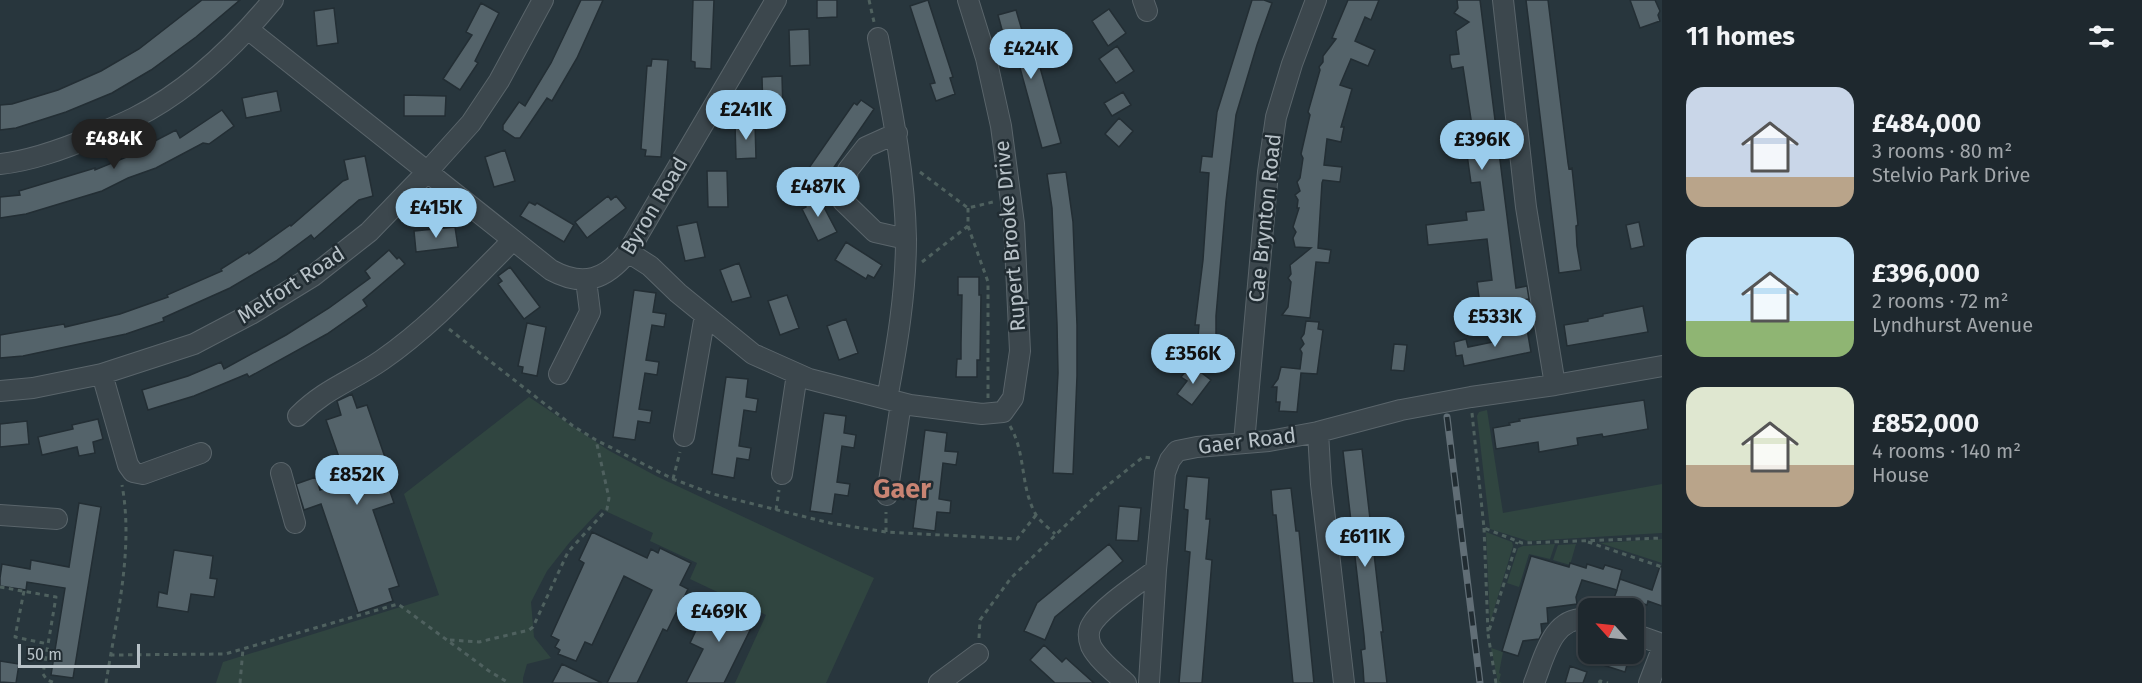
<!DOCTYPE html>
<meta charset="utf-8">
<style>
body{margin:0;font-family:"Fira Sans",sans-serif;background:#263036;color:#f1f3f6;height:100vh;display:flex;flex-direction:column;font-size:22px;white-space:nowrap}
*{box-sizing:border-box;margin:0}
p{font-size:20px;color:#a1a6aa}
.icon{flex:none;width:33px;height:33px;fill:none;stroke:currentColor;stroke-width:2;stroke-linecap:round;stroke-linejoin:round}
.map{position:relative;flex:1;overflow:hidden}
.details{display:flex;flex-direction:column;background:#1e282e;width:480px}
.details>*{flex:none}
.needle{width:39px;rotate:297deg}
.controls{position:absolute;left:1578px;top:598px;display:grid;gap:12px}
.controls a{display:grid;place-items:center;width:66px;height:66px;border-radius:12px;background:#1e282e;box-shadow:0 2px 4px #0004,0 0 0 2px #3c444a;font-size:30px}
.scale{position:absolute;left:18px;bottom:15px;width:122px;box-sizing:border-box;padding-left:6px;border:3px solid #b8c2c8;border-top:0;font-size:16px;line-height:21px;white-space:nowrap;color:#b8c2c8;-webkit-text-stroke:4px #212c32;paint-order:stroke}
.price{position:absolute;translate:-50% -51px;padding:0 14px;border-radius:21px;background:#9accec;color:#111;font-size:20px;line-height:39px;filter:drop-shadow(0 2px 3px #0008)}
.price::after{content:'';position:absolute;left:50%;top:36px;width:18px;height:14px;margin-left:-9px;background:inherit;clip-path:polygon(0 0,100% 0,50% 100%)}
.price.on{background:#222;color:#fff}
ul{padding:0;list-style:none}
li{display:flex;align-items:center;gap:18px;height:150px;padding:0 24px}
li span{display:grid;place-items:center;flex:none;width:168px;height:120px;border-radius:18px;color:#555}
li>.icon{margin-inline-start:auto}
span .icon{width:72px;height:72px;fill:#fffc;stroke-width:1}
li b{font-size:26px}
h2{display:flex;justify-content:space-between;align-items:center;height:72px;padding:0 24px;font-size:26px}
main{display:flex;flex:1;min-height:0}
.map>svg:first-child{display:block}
.green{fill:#304540}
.building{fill:#54636a;stroke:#232e34;stroke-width:1.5}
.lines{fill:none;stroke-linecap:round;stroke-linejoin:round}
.minor-casing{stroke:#5a656b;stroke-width:22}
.path{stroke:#4f615f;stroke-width:3;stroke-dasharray:4.5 4.5;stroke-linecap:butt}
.minor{stroke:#3c474d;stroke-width:20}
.rail-casing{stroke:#616e76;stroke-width:7}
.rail{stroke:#212c32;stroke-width:4.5;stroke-dasharray:14;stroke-linecap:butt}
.labels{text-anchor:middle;stroke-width:5;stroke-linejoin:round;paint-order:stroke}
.street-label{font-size:21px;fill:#b8c2c8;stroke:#212c32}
.district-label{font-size:27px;font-weight:bold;fill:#c98473;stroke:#212c32}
</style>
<main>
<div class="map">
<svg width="1662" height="683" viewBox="0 0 1662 683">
<rect width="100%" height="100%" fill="#28363d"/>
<path class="green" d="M 529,397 L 608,450 L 656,476 L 874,578 L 826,683 L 735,683 L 766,615 L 690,579 L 697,563 L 650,541 L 653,533 L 601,509 L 569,543 L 547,571 L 531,602 L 534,637 L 551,658 L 527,664 L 523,678 L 523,683 L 216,683 L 223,662 L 439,595 L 404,494 Z
M 1487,410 L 1503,513 L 1662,484 L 1662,533 L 1528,541 L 1490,529 L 1477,416 L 1479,412 Z
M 1486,532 L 1512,542 L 1513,546 L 1490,623 Z
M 1662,539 L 1662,563 L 1600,543 Z
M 1555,544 L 1550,559 L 1529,554 L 1519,587 L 1507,583 L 1518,548 L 1523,546 Z
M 1576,544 L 1570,565 L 1553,560 L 1558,545 Z
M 1491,648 L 1503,652 L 1499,673 L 1501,674 L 1499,681 L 1502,683 L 1498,683 Z"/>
<path class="building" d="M 202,0 L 240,0 L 196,37 L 151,70 L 112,93 L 66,112 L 16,128 L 0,130 L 0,105 L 12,104 L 58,90 L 101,71 L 139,49 Z
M 581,0 L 603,0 L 577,58 L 552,101 L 547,98 L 520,138 L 515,138 L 503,130 L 503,125 L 519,102 L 525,106 L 551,63 Z
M 693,0 L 714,0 L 711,69 L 695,68 L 695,62 L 691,61 Z
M 817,0 L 837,0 L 837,17 L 817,18 Z
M 928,0 L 953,77 L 950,78 L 955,94 L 936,101 L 930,84 L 935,83 L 910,6 Z
M 1252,0 L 1264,0 L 1272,3 L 1257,45 L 1236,115 L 1226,201 L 1216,316 L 1216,339 L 1198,338 L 1199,325 L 1195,325 L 1203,260 L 1209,173 L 1200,172 L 1202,156 L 1212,157 L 1217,112 Z
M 1348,0 L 1379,0 L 1371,20 L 1365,17 L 1355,41 L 1375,50 L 1368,66 L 1351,59 L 1340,85 L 1352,89 L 1341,127 L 1344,127 L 1341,142 L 1327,139 L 1324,165 L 1342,167 L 1340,182 L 1323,180 L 1322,183 L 1318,248 L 1331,250 L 1329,263 L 1316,262 L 1310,318 L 1282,315 L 1288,307 L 1291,282 L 1288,278 L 1291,274 L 1290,265 L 1311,248 L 1295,247 L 1293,238 L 1296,232 L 1293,227 L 1299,208 L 1297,208 L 1298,200 L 1295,195 L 1300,191 L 1297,182 L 1300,178 L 1303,158 L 1301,154 L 1310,115 L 1308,112 L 1320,70 L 1319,67 L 1323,62 L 1323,56 L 1336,39 L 1332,38 Z
M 1457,0 L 1480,0 L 1516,288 L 1527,286 L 1529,299 L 1497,304 L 1499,314 L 1476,317 L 1474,306 L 1480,304 L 1477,282 L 1492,280 L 1487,239 L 1428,245 L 1426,225 L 1467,220 L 1466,212 L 1484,210 L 1480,182 L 1471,183 L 1465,140 L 1474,139 L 1463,67 L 1452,69 L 1450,61 L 1450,55 L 1459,54 L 1456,31 L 1469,22 L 1454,13 L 1458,8 Z
M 1526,0 L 1548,0 L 1568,163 L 1569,169 L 1572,168 L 1578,225 L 1576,226 L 1577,246 L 1581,270 L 1559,273 Z
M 1630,0 L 1655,0 L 1660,11 L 1658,15 L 1660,21 L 1640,28 Z
M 481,3 L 499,13 L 475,61 L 478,63 L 460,90 L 443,79 L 472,35 L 466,32 Z
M 334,8 L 338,43 L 317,46 L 314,11 Z
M 1109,9 L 1126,33 L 1108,46 L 1092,21 Z
M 1016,10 L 1031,61 L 1038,60 L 1061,143 L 1042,148 L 1014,46 L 1007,48 L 998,15 Z
M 809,29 L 810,65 L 790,66 L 789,30 Z
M 1117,46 L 1134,71 L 1116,83 L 1099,59 Z
M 652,59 L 668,60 L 661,157 L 645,156 L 646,150 L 641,149 L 647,66 L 651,66 Z
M 782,76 L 783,112 L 763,113 L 762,77 Z
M 277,91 L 281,111 L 246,118 L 242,98 Z
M 1123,92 L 1131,105 L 1112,116 L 1104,103 Z
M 404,95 L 446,96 L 445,116 L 404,116 Z
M 861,100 L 874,109 L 817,192 L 804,183 L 808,178 L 804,175 L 854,103 L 857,105 Z
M 222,110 L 234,126 L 209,144 L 203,143 L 156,168 L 128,178 L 102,191 L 26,214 L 0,218 L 0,197 L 20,195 L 19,191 L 95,168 L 95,170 L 146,149 L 145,146 L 176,130 L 180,138 Z
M 1119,118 L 1133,131 L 1119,147 L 1105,134 Z
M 755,123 L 756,158 L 736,159 L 735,124 Z
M 505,150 L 515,181 L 494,187 L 485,157 Z
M 365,156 L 373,196 L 359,200 L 314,239 L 311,235 L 276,261 L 230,288 L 163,318 L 164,321 L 126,334 L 23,356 L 0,358 L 0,335 L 64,324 L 65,327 L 120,314 L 168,297 L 167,295 L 222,271 L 221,269 L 248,252 L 249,254 L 290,225 L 291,226 L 343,181 L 348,179 L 344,160 Z
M 707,171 L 727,171 L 728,207 L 708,207 Z
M 1066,172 L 1073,222 L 1077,325 L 1077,376 L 1073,474 L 1053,473 L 1058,373 L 1057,324 L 1052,208 L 1047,174 Z
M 817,194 L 837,232 L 818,241 L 802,209 L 806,207 L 803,201 Z
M 608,196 L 611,200 L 616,196 L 626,208 L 587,238 L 575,222 Z
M 529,202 L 535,205 L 537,203 L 574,225 L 564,242 L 520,216 Z
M 697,222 L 705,257 L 685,261 L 677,226 Z
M 1639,222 L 1644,246 L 1631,249 L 1626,225 Z
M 455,227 L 458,247 L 416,252 L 414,231 Z
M 846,242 L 882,265 L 874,278 L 868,275 L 866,279 L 835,260 Z
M 389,250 L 397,259 L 399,257 L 405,264 L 363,300 L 367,306 L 327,334 L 249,377 L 247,374 L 194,396 L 148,410 L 142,390 L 188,376 L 221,362 L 224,369 L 286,335 L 329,308 L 370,278 L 365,271 Z
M 739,263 L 751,297 L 732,302 L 720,270 Z
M 510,267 L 540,307 L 524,319 L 498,284 L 502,281 L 498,276 Z
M 958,277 L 979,277 L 979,295 L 981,295 L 980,360 L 977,360 L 977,377 L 956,377 L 957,359 L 961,359 L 961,343 L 962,295 L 958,295 Z
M 634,290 L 656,293 L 653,312 L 666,314 L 664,327 L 652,325 L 646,360 L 659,362 L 657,375 L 645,373 L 639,409 L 652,411 L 650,423 L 638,421 L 635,440 L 613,437 Z
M 787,295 L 799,328 L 780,335 L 768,301 Z
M 1643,306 L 1648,332 L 1567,346 L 1564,325 L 1588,321 L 1588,319 L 1603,316 L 1603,314 Z
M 846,319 L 858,353 L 839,360 L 827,326 Z
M 1306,321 L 1319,322 L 1318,329 L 1323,330 L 1317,374 L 1301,373 L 1297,412 L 1279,411 L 1280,402 L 1276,402 L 1277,387 L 1272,387 L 1278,379 L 1281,367 L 1300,369 L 1302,353 L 1300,349 L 1304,344 L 1301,338 L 1304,334 Z
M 527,323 L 546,327 L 537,376 L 522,373 L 523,367 L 518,366 Z
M 1527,329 L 1531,352 L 1464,366 L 1462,355 L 1456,356 L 1454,342 L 1466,339 L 1468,347 L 1498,341 L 1497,334 Z
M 1394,344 L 1407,345 L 1404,371 L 1391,370 Z
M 1191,365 L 1211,380 L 1192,405 L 1177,394 L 1187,381 L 1181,377 Z
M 726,377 L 748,379 L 746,397 L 758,399 L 756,412 L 744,410 L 739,446 L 751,448 L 749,460 L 737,458 L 734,478 L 712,474 Z
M 352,394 L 357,408 L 367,405 L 389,469 L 383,471 L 394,503 L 373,510 L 399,586 L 389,589 L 393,601 L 358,613 L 321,504 L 304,510 L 296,484 L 316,477 L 320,490 L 347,480 L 326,420 L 341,415 L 337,401 Z
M 1644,400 L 1648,429 L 1603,437 L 1602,434 L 1577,438 L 1578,445 L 1539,452 L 1538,442 L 1496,449 L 1493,428 L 1510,425 L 1509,423 L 1520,421 L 1519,419 Z
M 824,413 L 846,416 L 844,433 L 856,435 L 854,448 L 842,446 L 837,482 L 850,484 L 848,496 L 835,494 L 832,514 L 810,511 Z
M 98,419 L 103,439 L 93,442 L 95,453 L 79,456 L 77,447 L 42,455 L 38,437 L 73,429 L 72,425 Z
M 27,421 L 29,444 L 0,447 L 0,424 Z
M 925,430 L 947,433 L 945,451 L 958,452 L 956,465 L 943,463 L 939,499 L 951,501 L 950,513 L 937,512 L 935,531 L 913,528 Z
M 1362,449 L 1383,632 L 1381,632 L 1387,683 L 1364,683 L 1363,668 L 1361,650 L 1365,649 L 1364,636 L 1343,451 Z
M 1187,476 L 1209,478 L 1206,519 L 1210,519 L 1206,559 L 1212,560 L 1202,683 L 1179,683 L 1190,552 L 1185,551 L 1188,510 L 1184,509 Z
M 1291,488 L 1296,531 L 1299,531 L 1314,683 L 1293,683 L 1276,515 L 1273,515 L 1271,490 Z
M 79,503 L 101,507 L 73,678 L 51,675 L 65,588 L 27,582 L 26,590 L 0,586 L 0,578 L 2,564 L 30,569 L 31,560 L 69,567 Z
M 1119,506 L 1141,508 L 1138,541 L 1116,540 Z
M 592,532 L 647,558 L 651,549 L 658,553 L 660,548 L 691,563 L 680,585 L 688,589 L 667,631 L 663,629 L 637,683 L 607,683 L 652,590 L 624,576 L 592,645 L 585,642 L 576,661 L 558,654 L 560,650 L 555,647 L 559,640 L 551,636 L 584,563 L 579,560 Z
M 1109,544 L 1123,561 L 1055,617 L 1045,640 L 1024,631 L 1037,603 Z
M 174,550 L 213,556 L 210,578 L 217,579 L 214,597 L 191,594 L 188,612 L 157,607 L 159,592 L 167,594 Z
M 1531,556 L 1569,567 L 1570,563 L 1586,568 L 1587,564 L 1603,569 L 1605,565 L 1622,570 L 1617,589 L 1620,579 L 1652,590 L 1660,566 L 1662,567 L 1662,606 L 1648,601 L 1647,605 L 1628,599 L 1625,609 L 1610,609 L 1617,590 L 1582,580 L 1576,597 L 1577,604 L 1547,608 L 1548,623 L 1541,624 L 1542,633 L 1539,639 L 1523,641 L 1518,656 L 1502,651 Z
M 711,599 L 755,620 L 724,683 L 686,683 L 703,649 L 690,643 Z
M 1044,645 L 1062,662 L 1066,658 L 1094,683 L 1055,683 L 1030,660 Z
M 1579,654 L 1630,654 L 1625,672 L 1578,657 Z
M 0,661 L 19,664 L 16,683 L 0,682 Z
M 562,664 L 602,683 L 552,683 Z
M 1570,666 L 1587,672 L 1583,683 L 1565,683 Z"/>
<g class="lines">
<defs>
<path id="minor" d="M 1143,0 L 1147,11
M 1503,0 L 1526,207 L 1555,385
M 249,30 L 551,270 C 584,288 606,279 628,252 L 776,0
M 878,38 C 891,105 905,172 906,239 C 906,293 897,346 887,399
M 897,133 L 866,147 L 848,170 L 843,201 L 875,232 L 906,239
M 0,164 C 31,161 63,149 92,137 C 106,130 120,125 134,118 C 188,91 235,46 273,0
M 628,252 L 650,266 L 678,293 L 753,354 L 809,379 L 910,405 L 982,414 L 1003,412 L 1013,398 L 1020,351 L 1014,224 L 1001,126 L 986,58 L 968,0
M 102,374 L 128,465 L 133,472 L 143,474 L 201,453
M 559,374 L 590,312 L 586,280
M 0,391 L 33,388 L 102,374 L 194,344 L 251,314 L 313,276 L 369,232 L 427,172 L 471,123 L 499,81 L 543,0
M 298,416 C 326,388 352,381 382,360 C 431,326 471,282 513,240
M 1318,432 L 1321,484 L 1344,683
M 684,436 L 705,315
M 1244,443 L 1268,172 L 1276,117 L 1292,64 L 1316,0
M 281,473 L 295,523
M 782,474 L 797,374
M 887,495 L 901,403
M 0,515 L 57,519
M 1634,634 L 1662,644
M 939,683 L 978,654
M 1126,683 C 1114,672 1098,660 1091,646 C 1088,638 1088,630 1092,624 C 1102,607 1139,583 1156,570
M 1149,683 L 1156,570 L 1165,473 L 1170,460 L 1177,451 L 1197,447 L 1269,441 L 1318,432 L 1401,410 L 1471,397 L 1555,385 L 1662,366
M 1534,683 C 1545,656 1552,616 1588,619
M 1649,683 L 1662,649"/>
</defs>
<use href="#minor" class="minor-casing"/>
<path class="path" d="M 869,0 L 874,22
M 920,172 L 968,208 L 993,202
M 968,226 L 988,282 L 988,398
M 922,262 L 968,226 L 968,208
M 449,329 L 573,426 L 596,440 L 673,479 L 713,494 L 830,523 L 886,532 L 1017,539 L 1036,515
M 1472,413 L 1484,528 L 1522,543 L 1662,538
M 1010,426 C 1026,453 1020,485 1035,513 C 1039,521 1049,528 1055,534
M 673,479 L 680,452
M 776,510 L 779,490
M 1484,528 L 1488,633
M 886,532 L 886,512
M 1588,542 L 1662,567
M 0,587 L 56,597 L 43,674 L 47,680 L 55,683
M 24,591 L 15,637 L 48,644
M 979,638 L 980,620 L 1011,578 L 1102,490 L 1143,457 L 1152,458
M 450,640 L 479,642 L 529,630 L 533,627 L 568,552 L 607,509 L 609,498 L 596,440
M 110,655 L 225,654 L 398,604 L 489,671 L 509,683
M 106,683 C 116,619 134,550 122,485
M 240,683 L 243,649
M 1496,683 L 1488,634 L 1517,542
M 1599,683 L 1600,681 L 1608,683"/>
<use href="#minor" class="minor"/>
<defs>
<path id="rail" d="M 1447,417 L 1480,683"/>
</defs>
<use href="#rail" class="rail-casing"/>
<use href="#rail" class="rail"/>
</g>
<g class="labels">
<g class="street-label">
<text transform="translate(654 206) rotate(-59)" y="7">Byron Road</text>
<text transform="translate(1265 218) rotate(-84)" y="7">Cae Brynton Road</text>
<text transform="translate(1010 236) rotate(-95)" y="7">Rupert Brooke Drive</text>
<text transform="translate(291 285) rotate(-33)" y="7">Melfort Road</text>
<text transform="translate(1247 441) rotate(-7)" y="7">Gaer Road</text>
</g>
<g class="district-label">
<text x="902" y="498">Gaer</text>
</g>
</g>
</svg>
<div class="controls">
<a><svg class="needle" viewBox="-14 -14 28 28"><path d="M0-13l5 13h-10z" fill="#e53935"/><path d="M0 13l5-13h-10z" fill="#a1a6aa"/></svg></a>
</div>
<div class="scale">50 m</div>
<b class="price" style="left:1031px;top:80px">£424K</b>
<b class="price" style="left:746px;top:141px">£241K</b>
<b class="price on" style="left:114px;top:170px">£484K</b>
<b class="price" style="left:1482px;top:171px">£396K</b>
<b class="price" style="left:818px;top:218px">£487K</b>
<b class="price" style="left:436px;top:239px">£415K</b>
<b class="price" style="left:1495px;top:348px">£533K</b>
<b class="price" style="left:1193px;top:385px">£356K</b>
<b class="price" style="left:357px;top:506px">£852K</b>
<b class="price" style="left:1365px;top:568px">£611K</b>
<b class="price" style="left:719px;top:643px">£469K</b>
</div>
<section class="details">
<h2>11 homes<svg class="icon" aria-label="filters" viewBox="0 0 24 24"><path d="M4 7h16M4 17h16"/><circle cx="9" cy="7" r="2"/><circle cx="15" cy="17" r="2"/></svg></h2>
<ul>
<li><span style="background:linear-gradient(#c9d6e8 75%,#b9a48a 0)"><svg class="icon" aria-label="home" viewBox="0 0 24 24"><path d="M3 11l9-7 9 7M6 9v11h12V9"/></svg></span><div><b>£484,000</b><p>3 rooms · 80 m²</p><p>Stelvio Park Drive</p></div></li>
<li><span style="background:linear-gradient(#bfe0f5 70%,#8fb573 0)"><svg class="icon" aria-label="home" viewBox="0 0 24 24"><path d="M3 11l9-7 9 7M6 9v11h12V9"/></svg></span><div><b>£396,000</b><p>2 rooms · 72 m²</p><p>Lyndhurst Avenue</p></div></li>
<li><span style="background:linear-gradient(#dfe7d0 65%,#b9a48a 0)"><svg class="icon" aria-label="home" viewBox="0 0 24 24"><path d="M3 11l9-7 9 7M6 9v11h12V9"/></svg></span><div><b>£852,000</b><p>4 rooms · 140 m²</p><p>House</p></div></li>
</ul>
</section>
</main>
